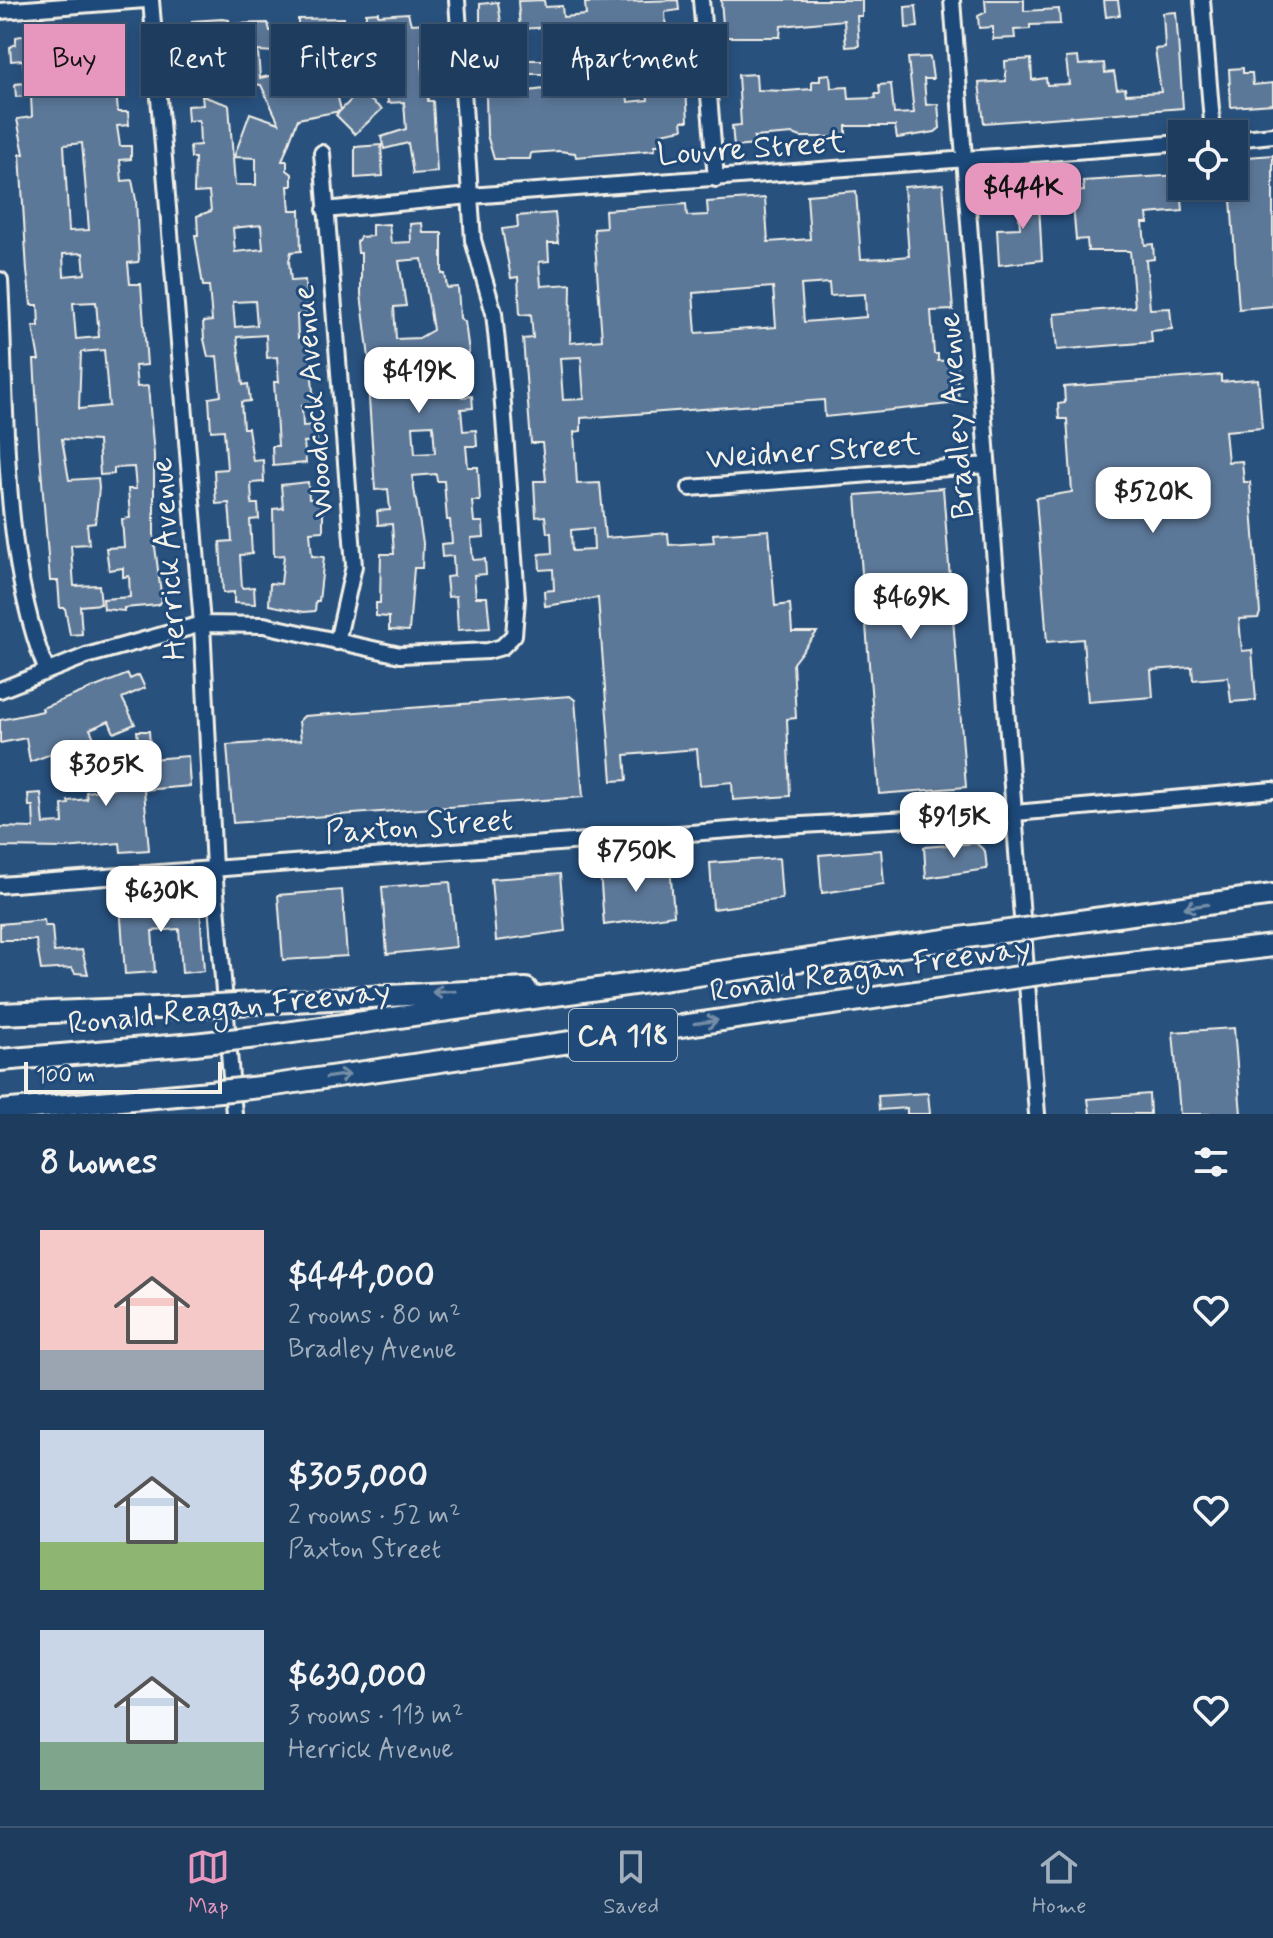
<!DOCTYPE html>
<meta charset="utf-8">
<style>
body{margin:0;font-family:Mynerve,sans-serif;background:#2b4867;color:#f1f3f6;height:100vh;display:flex;flex-direction:column;font-size:30px;white-space:nowrap}
*{box-sizing:border-box;margin:0}
p{font-size:26px;color:#a1aebc}
.icon{flex:none;width:44px;height:44px;fill:none;stroke:currentColor;stroke-width:2;stroke-linecap:round;stroke-linejoin:round}
.map{position:relative;height:1114px;overflow:hidden}
.panel{display:flex;flex-direction:column;background:#1e3d5e;flex:1}
.panel>*{flex:none}
.banner{position:absolute;left:24px;top:24px;width:800px;height:72px;display:flex;gap:16px}
.buttons{position:absolute;left:1168px;top:120px;display:grid;gap:16px}
.buttons a{display:grid;place-items:center;width:80px;height:80px;border-radius:0px;background:#1e3d5e;box-shadow:0 4px 12px #0003,0 0 0 2px #3c5673;font-size:40px}
.scale{position:absolute;left:24px;bottom:20px;width:198px;box-sizing:border-box;padding-left:8px;border:4px solid #f4f1e8;border-top:0;font-size:22px;line-height:28px;white-space:nowrap;color:#f4f1e8;-webkit-text-stroke:6px #1f4a7a;paint-order:stroke}
.price{position:absolute;translate:-50% -68px;padding:0 18px;border-radius:16px;background:#fff;color:#222;font-size:26px;line-height:52px;filter:drop-shadow(0 2px 4px #0008)}
.price::after{content:'';position:absolute;left:50%;top:48px;width:24px;height:18px;margin-left:-12px;background:inherit;clip-path:polygon(0 0,100% 0,50% 100%)}
.price.selected{background:#e797bd;color:#111}
ul{padding:0;list-style:none}
li{display:flex;align-items:center;gap:24px;height:200px;padding:0 40px}
li span{display:grid;place-items:center;flex:none;width:224px;height:160px;border-radius:0px;color:#555}
li>.icon{margin-inline-start:auto}
span .icon{width:96px;height:96px;fill:#fffc;stroke-width:1}
li b{font-size:34px}
h2{display:flex;justify-content:space-between;align-items:center;height:96px;padding:0 40px;font-size:34px}
.tag{padding:0 28px;border-radius:0px;background:#1e3d5e;box-shadow:0 4px 12px #0003,0 0 0 2px #3c5673;font-size:28px;line-height:72px}
.tag.selected{background:#e797bd;color:#111}
.menu{display:flex;justify-content:space-around;align-items:center;height:112px;border-top:2px solid #3c5673;background:#1e3d5e;font-size:22px;color:#a1aebc}
.menu a{display:grid;justify-items:center;gap:4px}
.menu .selected{color:#e797bd}
.map>svg:first-child{display:block}
.building{fill:#5b7899;stroke:#f4f1e8;stroke-width:2;fill-rule:evenodd}
.lines{fill:none;stroke-linecap:round;stroke-linejoin:round}
.minor-casing{stroke:#f4f1e8;stroke-width:20}
.highway-casing{stroke:#f4f1e8;stroke-width:26}
.minor{stroke:#1f4a7a;stroke-width:14}
.highway{stroke:#1f4a7a;stroke-width:20}
.highway-bridge-casing{stroke:#f4f1e8;stroke-width:26;stroke-linecap:butt}
.highway-bridge{stroke:#1f4a7a;stroke-width:20}
.oneway{stroke:#748da6}
.labels{text-anchor:middle;stroke-width:6;stroke-linejoin:round;paint-order:stroke}
.shield{fill:#1f4a7a;stroke:#b4bfc7;stroke-width:2}
.shield-label{font-size:30px;font-weight:bold;fill:#f4f1e8}
.street-label{font-size:32px;fill:#f4f1e8;stroke:#1f4a7a}
</style>
<div class="map">
<svg width="1273" height="1114" viewBox="0 0 1273 1114">
<rect width="100%" height="100%" fill="#28517e"/>
<filter id="ink" filterUnits="userSpaceOnUse"><feTurbulence type="fractalNoise" baseFrequency=".0125" numOctaves="2"/><feDisplacementMap in="SourceGraphic" scale="16" xChannelSelector="R" yChannelSelector="G"/><feConvolveMatrix kernelMatrix="1 2 1 2 8 2 1 2 1" color-interpolation-filters="sRGB"/></filter>
<g filter="url(#ink)">
<path class="building" d="M 544,0 L 545,7 L 562,6 L 563,17 L 586,15 L 585,3 L 678,0 L 679,10 L 665,12 L 666,30 L 654,32 L 657,77 L 690,76 L 691,88 L 686,88 L 688,121 L 682,121 L 683,129 L 661,133 L 662,145 L 655,145 L 655,150 L 576,157 L 575,153 L 559,151 L 531,153 L 530,159 L 494,159 L 487,135 L 486,96 L 545,89 L 545,97 L 571,95 L 569,71 L 554,68 L 551,27 L 520,29 L 518,1 ZM 580,59 L 644,58 L 648,100 L 628,102 L 626,81 L 581,85 Z
M 721,0 L 862,0 L 862,16 L 857,16 L 859,46 L 846,47 L 844,20 L 781,26 L 780,37 L 724,37 Z
M 985,0 L 1024,0 L 1024,11 L 1059,9 L 1060,24 L 1030,25 L 1030,29 L 1014,30 L 1015,38 L 993,39 L 993,27 L 979,28 L 978,16 L 986,12 Z
M 1104,0 L 1118,0 L 1120,15 L 1106,17 Z
M 498,2 L 504,43 L 508,74 L 497,74 L 497,69 L 480,70 L 480,4 Z
M 916,6 L 918,27 L 906,28 L 905,7 Z
M 378,12 L 378,15 L 408,13 L 411,24 L 428,23 L 429,40 L 421,41 L 423,77 L 426,77 L 428,101 L 433,101 L 437,172 L 413,174 L 408,143 L 384,149 L 381,137 L 406,129 L 404,102 L 388,103 L 385,64 L 400,63 L 398,43 L 356,49 L 356,46 L 329,47 L 330,50 L 297,48 L 294,53 L 258,51 L 260,78 L 292,71 L 293,79 L 298,77 L 303,91 L 334,82 L 341,110 L 359,92 L 382,109 L 355,134 L 336,115 L 340,111 L 298,119 L 282,161 L 287,161 L 287,170 L 292,174 L 292,186 L 288,186 L 290,210 L 300,210 L 301,251 L 291,252 L 289,261 L 291,281 L 305,280 L 307,314 L 297,315 L 298,338 L 309,337 L 314,405 L 302,406 L 303,426 L 316,425 L 317,441 L 304,442 L 306,463 L 273,466 L 272,446 L 278,446 L 274,382 L 279,382 L 277,357 L 267,358 L 266,335 L 237,337 L 243,385 L 248,384 L 250,401 L 241,402 L 243,428 L 248,428 L 253,461 L 263,460 L 264,482 L 251,483 L 252,504 L 258,504 L 259,519 L 250,520 L 252,554 L 240,555 L 242,588 L 254,587 L 255,604 L 234,603 L 234,592 L 223,593 L 220,542 L 232,541 L 229,503 L 216,504 L 214,470 L 227,469 L 224,430 L 211,431 L 209,398 L 221,396 L 217,356 L 208,357 L 204,339 L 203,322 L 212,321 L 209,286 L 203,286 L 195,235 L 198,235 L 197,216 L 211,211 L 209,192 L 194,193 L 195,158 L 191,158 L 190,146 L 200,145 L 199,120 L 188,121 L 187,106 L 203,105 L 202,96 L 229,105 L 235,185 L 256,185 L 256,158 L 234,157 L 250,113 L 279,123 L 261,85 L 236,82 L 237,92 L 202,95 L 200,69 L 185,70 L 181,30 L 191,29 L 192,21 L 222,19 L 229,20 L 230,24 L 268,23 L 270,31 L 298,30 L 298,19 L 344,18 L 345,36 L 365,35 L 366,13 ZM 261,225 L 263,249 L 235,252 L 233,228 ZM 255,301 L 257,325 L 235,327 L 233,302 Z
M 1176,12 L 1183,108 L 984,123 L 979,83 L 1006,81 L 1005,61 L 1031,59 L 1032,80 L 1046,78 L 1047,85 L 1069,84 L 1066,58 L 1078,57 L 1079,65 L 1104,63 L 1105,73 L 1114,72 L 1117,89 L 1125,88 L 1126,94 L 1161,92 L 1155,49 L 1165,48 L 1163,13 Z
M 87,27 L 122,33 L 123,52 L 112,52 L 114,78 L 125,77 L 125,91 L 116,91 L 118,112 L 128,112 L 129,125 L 117,126 L 120,146 L 131,146 L 131,159 L 120,160 L 122,181 L 132,180 L 136,200 L 139,259 L 138,262 L 128,263 L 130,284 L 141,284 L 147,365 L 135,366 L 137,387 L 148,386 L 154,455 L 154,539 L 162,601 L 158,605 L 124,608 L 124,611 L 104,609 L 103,599 L 130,597 L 129,576 L 123,577 L 123,568 L 109,570 L 106,548 L 124,547 L 122,519 L 130,518 L 128,489 L 136,489 L 134,467 L 114,468 L 114,474 L 100,475 L 98,441 L 62,439 L 69,480 L 98,478 L 99,488 L 95,523 L 87,524 L 89,544 L 71,545 L 74,586 L 99,585 L 101,604 L 80,606 L 82,634 L 70,635 L 65,608 L 60,608 L 58,581 L 50,581 L 39,443 L 34,360 L 39,360 L 33,326 L 39,326 L 38,305 L 31,305 L 27,271 L 20,154 L 24,154 L 17,119 L 32,117 L 31,96 L 16,97 L 15,84 L 25,83 L 23,60 L 11,61 L 10,47 L 16,44 L 16,37 L 44,32 L 48,90 L 84,86 L 83,59 L 69,60 L 67,33 ZM 82,143 L 89,230 L 69,231 L 64,145 ZM 83,253 L 85,274 L 64,276 L 63,254 ZM 96,302 L 99,337 L 76,339 L 73,303 ZM 104,350 L 109,406 L 79,409 L 81,352 Z
M 930,57 L 933,79 L 924,79 L 926,105 L 938,104 L 940,128 L 935,132 L 897,138 L 895,126 L 846,126 L 846,137 L 801,137 L 793,134 L 754,137 L 755,145 L 734,147 L 732,126 L 741,125 L 738,75 L 756,74 L 757,90 L 786,91 L 812,89 L 812,81 L 820,81 L 820,75 L 830,74 L 831,88 L 848,87 L 849,99 L 876,98 L 875,94 L 880,94 L 879,85 L 891,84 L 894,114 L 914,113 L 908,58 Z
M 522,60 L 544,60 L 544,74 L 523,74 Z
M 1243,68 L 1243,73 L 1252,73 L 1253,85 L 1273,83 L 1273,104 L 1231,107 L 1229,69 Z
M 381,145 L 383,176 L 355,178 L 355,147 Z
M 1273,155 L 1273,306 L 1239,309 L 1230,186 L 1234,186 L 1234,158 Z
M 1180,175 L 1183,211 L 1147,214 L 1148,223 L 1143,223 L 1145,245 L 1153,244 L 1154,259 L 1146,260 L 1150,309 L 1170,308 L 1172,329 L 1151,331 L 1152,342 L 1057,350 L 1054,314 L 1135,307 L 1130,251 L 1088,251 L 1087,239 L 1076,240 L 1072,192 L 1084,191 L 1083,181 Z
M 943,184 L 953,310 L 931,311 L 934,354 L 938,354 L 938,361 L 956,360 L 959,403 L 825,417 L 824,400 L 581,418 L 581,431 L 574,432 L 577,484 L 600,483 L 605,538 L 668,533 L 669,545 L 714,542 L 713,534 L 769,530 L 775,606 L 790,604 L 792,632 L 817,632 L 793,663 L 796,718 L 787,719 L 790,796 L 733,800 L 732,782 L 700,785 L 697,749 L 625,755 L 627,780 L 612,781 L 598,598 L 545,606 L 544,591 L 554,590 L 553,569 L 540,570 L 539,554 L 552,553 L 551,533 L 547,533 L 545,516 L 536,517 L 535,500 L 534,481 L 546,481 L 542,443 L 531,443 L 523,339 L 533,338 L 531,314 L 520,315 L 518,277 L 511,278 L 502,229 L 518,227 L 517,216 L 555,213 L 558,243 L 548,243 L 549,261 L 539,262 L 541,286 L 571,284 L 570,343 L 602,340 L 594,229 L 606,228 L 605,210 L 686,204 L 687,216 L 708,215 L 707,202 L 765,198 L 768,242 L 810,239 L 807,195 L 856,191 L 861,259 L 888,258 L 909,256 L 904,187 ZM 829,283 L 830,296 L 865,294 L 866,317 L 804,322 L 801,285 ZM 773,287 L 776,327 L 696,333 L 693,293 ZM 581,357 L 584,399 L 563,400 L 560,358 ZM 593,528 L 594,550 L 572,551 L 571,530 Z
M 1038,185 L 1042,260 L 999,265 L 997,229 L 1020,228 L 1017,186 Z
M 422,223 L 423,233 L 442,233 L 442,274 L 445,274 L 447,288 L 458,287 L 460,318 L 465,322 L 469,352 L 466,357 L 454,358 L 462,397 L 472,396 L 473,408 L 461,409 L 463,431 L 476,430 L 477,446 L 466,446 L 468,467 L 478,467 L 480,501 L 472,501 L 474,522 L 483,522 L 484,537 L 471,538 L 473,560 L 485,559 L 486,574 L 474,575 L 476,597 L 487,597 L 490,628 L 458,630 L 456,596 L 448,597 L 446,577 L 454,576 L 453,556 L 442,557 L 441,544 L 452,543 L 450,520 L 447,520 L 444,481 L 437,481 L 436,474 L 412,476 L 423,543 L 422,568 L 414,568 L 409,631 L 389,630 L 389,617 L 376,616 L 376,603 L 380,603 L 381,554 L 394,554 L 392,524 L 378,525 L 377,511 L 390,510 L 388,489 L 375,490 L 368,383 L 382,379 L 380,358 L 369,358 L 361,294 L 361,253 L 358,253 L 357,242 L 360,237 L 372,236 L 372,225 L 389,224 L 391,243 L 411,242 L 410,224 ZM 422,259 L 433,330 L 419,338 L 396,339 L 394,307 L 406,306 L 399,261 ZM 433,425 L 435,453 L 415,454 L 413,426 Z
M 1221,375 L 1221,382 L 1258,379 L 1262,428 L 1225,431 L 1228,462 L 1242,461 L 1244,482 L 1250,482 L 1260,613 L 1258,618 L 1239,619 L 1242,651 L 1252,650 L 1256,700 L 1231,702 L 1228,677 L 1193,680 L 1192,667 L 1151,670 L 1153,697 L 1088,702 L 1083,639 L 1047,642 L 1036,498 L 1072,492 L 1067,419 L 1059,419 L 1058,404 L 1065,403 L 1064,387 Z
M 308,482 L 309,499 L 322,498 L 323,513 L 323,531 L 310,532 L 312,556 L 324,557 L 319,601 L 316,601 L 315,611 L 304,612 L 269,605 L 270,583 L 281,584 L 284,555 L 274,556 L 273,509 L 283,508 L 281,485 Z
M 943,488 L 966,787 L 879,794 L 856,495 Z
M 128,674 L 130,679 L 139,675 L 145,688 L 122,698 L 135,724 L 114,733 L 109,721 L 90,729 L 94,738 L 30,762 L 26,738 L 0,743 L 0,720 L 43,711 L 42,708 Z
M 570,696 L 575,700 L 583,797 L 233,823 L 227,745 L 301,740 L 299,721 L 304,716 Z
M 137,731 L 149,731 L 151,759 L 188,756 L 190,786 L 144,790 L 149,850 L 121,852 L 120,843 L 65,848 L 0,847 L 0,827 L 34,828 L 33,806 L 29,806 L 28,794 L 41,793 L 44,824 L 63,823 L 62,805 L 69,804 L 68,801 L 87,799 L 86,792 L 116,788 L 114,762 L 140,760 Z
M 976,843 L 985,851 L 987,869 L 926,878 L 924,847 Z
M 881,850 L 884,884 L 822,893 L 819,855 Z
M 779,858 L 782,899 L 713,909 L 710,863 Z
M 670,866 L 674,915 L 604,925 L 600,871 Z
M 560,874 L 565,931 L 496,941 L 491,879 Z
M 450,882 L 456,947 L 387,954 L 382,887 Z
M 342,890 L 347,956 L 283,960 L 278,895 Z
M 195,900 L 200,907 L 204,971 L 182,973 L 179,929 L 152,931 L 155,972 L 125,974 L 120,905 Z
M 44,920 L 45,926 L 52,926 L 54,952 L 82,950 L 88,974 L 75,973 L 72,968 L 41,970 L 36,940 L 0,940 L 0,924 Z
M 1234,1028 L 1241,1114 L 1180,1114 L 1173,1032 Z
M 928,1093 L 930,1114 L 907,1114 L 907,1108 L 879,1110 L 878,1096 Z
M 1149,1094 L 1150,1114 L 1090,1114 L 1088,1099 Z"/>
<g class="lines">
<defs>
<path id="minor" d="M 151,0 L 202,624 L 214,868 L 234,1114
M 701,0 L 716,179
M 952,0 L 1037,1114
M 1202,0 L 1213,134
M 0,11 L 145,0
M 1234,139 L 1273,135
M 322,153 L 354,566 L 337,642
M 325,210 L 470,196 L 1182,143
M 0,280 C 7,405 0,553 46,669
M 690,488 L 987,465
M 0,690 L 86,656 L 202,624 L 264,625 L 400,655 L 488,651 L 502,647 L 514,635 L 517,599 L 502,391 L 494,313 L 473,240 L 457,0
M 0,885 L 784,826 L 1015,813 L 1273,790"/>
<path id="highway" d="M 1058,924 L 1273,895
M 1061,971 L 1273,946
M 254,1003 L 526,989
M 0,1014 L 182,1007
M 257,1037 L 981,935
M 0,1060 L 194,1044
M 261,1087 L 984,982
M 0,1111 L 199,1093"/>
</defs>
<use href="#minor" class="minor-casing"/>
<use href="#highway" class="highway-casing"/>
<use href="#minor" class="minor"/>
<use href="#highway" class="highway"/>
<defs>
<path id="highway-bridge" d="M 981,935 L 1058,924
M 984,982 L 1061,971
M 182,1007 L 254,1003
M 194,1044 L 257,1037
M 199,1093 L 261,1087"/>
</defs>
<use href="#highway-bridge" class="highway-bridge-casing"/>
<use href="#highway-bridge" class="highway-bridge"/>
</g>
<defs><path id="oneway-shaft" d="M-6 0H5M1.5-3L5.5 0L1.5 3" fill="none" stroke-width="1.6" stroke-linecap="round" stroke-linejoin="round" transform="scale(2)"/></defs>
<g class="oneway">
<use href="#oneway-shaft" transform="translate(1196 906) rotate(172)"/>
<use href="#oneway-shaft" transform="translate(444 992) rotate(177)"/>
<use href="#oneway-shaft" transform="translate(706 1022) rotate(-8)"/>
<use href="#oneway-shaft" transform="translate(338 1076) rotate(-8)"/>
</g>
</g>
<g class="labels">
<rect class="shield" x="569" y="1009" width="108" height="52" rx="6"/>
<g class="shield-label">
<text x="623" y="1045">CA 118</text>
</g>
<g class="street-label">
<text transform="translate(751 147) rotate(-4)" y="11">Louvre Street</text>
<text transform="translate(312 401) rotate(-95)" y="11">Woodcock Avenue</text>
<text transform="translate(955 416) rotate(-94)" y="11">Bradley Avenue</text>
<text transform="translate(813 450) rotate(-4)" y="11">Weidner Street</text>
<text transform="translate(167 559) rotate(-94)" y="11">Herrick Avenue</text>
<text transform="translate(419 825) rotate(-4)" y="11">Paxton Street</text>
<text transform="translate(870 968) rotate(-8)" y="11">Ronald Reagan Freeway</text>
<text transform="translate(229 1006) rotate(-6)" y="11">Ronald Reagan Freeway</text>
</g>
</g>
</svg>
<div class="buttons">
<a><svg class="icon" aria-label="locate" viewBox="0 0 24 24"><circle cx="12" cy="12" r="6"/><path d="M12 2v4M12 18v4M2 12h4M18 12h4"/></svg></a>
</div>
<div class="scale">100 m</div>
<b class="price selected" style="left:1023px;top:231px">$444K</b>
<b class="price" style="left:419px;top:415px">$419K</b>
<b class="price" style="left:1153px;top:535px">$520K</b>
<b class="price" style="left:911px;top:641px">$469K</b>
<b class="price" style="left:106px;top:808px">$305K</b>
<b class="price" style="left:954px;top:860px">$915K</b>
<b class="price" style="left:636px;top:894px">$750K</b>
<b class="price" style="left:161px;top:934px">$630K</b>
<div class="banner">
<a class="tag selected">Buy</a>
<a class="tag">Rent</a>
<a class="tag">Filters</a>
<a class="tag">New</a>
<a class="tag">Apartment</a>
</div>
</div>
<section class="panel">
<h2>8 homes<svg class="icon" aria-label="filters" viewBox="0 0 24 24"><path d="M4 7h16M4 17h16"/><circle cx="9" cy="7" r="2"/><circle cx="15" cy="17" r="2"/></svg></h2>
<ul>
<li><span style="background:linear-gradient(#f6c9c9 75%,#9aa5b1 0)"><svg class="icon" aria-label="home" viewBox="0 0 24 24"><path d="M3 11l9-7 9 7M6 9v11h12V9"/></svg></span><div><b>$444,000</b><p>2 rooms · 80 m²</p><p>Bradley Avenue</p></div><svg class="icon" aria-label="heart" viewBox="0 0 24 24"><path d="M12 20l-8-8c-3-5 5-10 8-4 3-6 11-1 8 4z"/></svg></li>
<li><span style="background:linear-gradient(#c9d6e8 70%,#8fb573 0)"><svg class="icon" aria-label="home" viewBox="0 0 24 24"><path d="M3 11l9-7 9 7M6 9v11h12V9"/></svg></span><div><b>$305,000</b><p>2 rooms · 52 m²</p><p>Paxton Street</p></div><svg class="icon" aria-label="heart" viewBox="0 0 24 24"><path d="M12 20l-8-8c-3-5 5-10 8-4 3-6 11-1 8 4z"/></svg></li>
<li><span style="background:linear-gradient(#c9d6e8 70%,#7fa58c 0)"><svg class="icon" aria-label="home" viewBox="0 0 24 24"><path d="M3 11l9-7 9 7M6 9v11h12V9"/></svg></span><div><b>$630,000</b><p>3 rooms · 113 m²</p><p>Herrick Avenue</p></div><svg class="icon" aria-label="heart" viewBox="0 0 24 24"><path d="M12 20l-8-8c-3-5 5-10 8-4 3-6 11-1 8 4z"/></svg></li>
</ul>
</section>
<nav class="menu">
<a class="selected"><svg class="icon" aria-label="map" viewBox="0 0 24 24"><path d="M3 6l6-2 6 2 6-2v14l-6 2-6-2-6 2zM9 4v14M15 6v14"/></svg>Map</a>
<a><svg class="icon" aria-label="saved" viewBox="0 0 24 24"><path d="M7 4h10v16l-5-4-5 4z"/></svg>Saved</a>
<a><svg class="icon" aria-label="home" viewBox="0 0 24 24"><path d="M3 11l9-7 9 7M6 9v11h12V9"/></svg>Home</a>
</nav>
